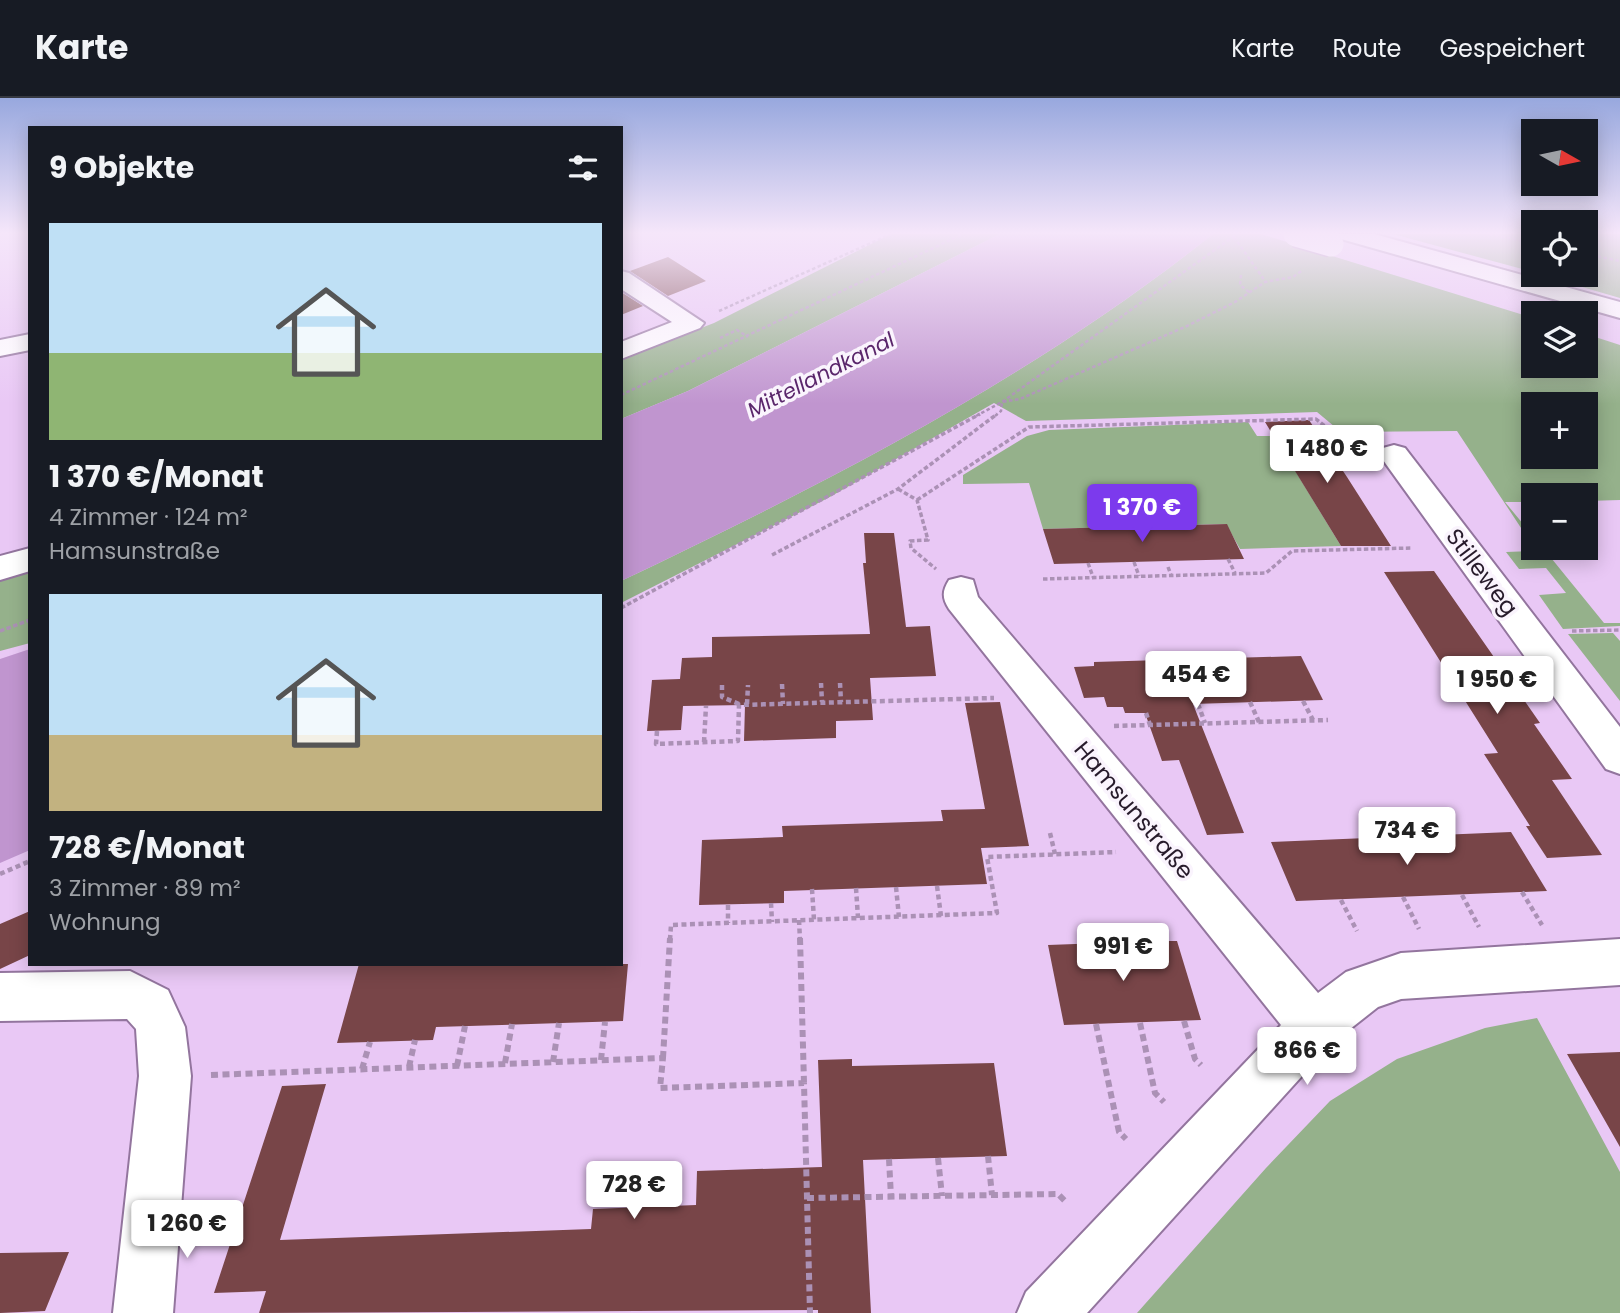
<!DOCTYPE html>
<html lang="de">
<meta charset="utf-8">
<style>
body{margin:0;font-family:Poppins,sans-serif;background:#20242c;color:#f1f3f6;height:100vh;display:flex;flex-direction:column;font-size:26px;white-space:nowrap}
*{box-sizing:border-box;margin:0}
p{font-size:23px;color:#9ea1a6}
.icon{flex:none;width:38px;height:38px;fill:none;stroke:currentColor;stroke-width:2;stroke-linecap:round;stroke-linejoin:round}
.map{position:relative;flex:1;overflow:hidden}
.drawer{position:absolute;left:28px;top:28px;width:595px;height:840px;display:flex;flex-direction:column;background:#171b24;border-radius:0px;box-shadow:0 4px 18px #0003}
.drawer>*{flex:none}
.needle{width:46px;rotate:99deg}
.fabs{position:absolute;left:1521px;top:21px;display:grid;gap:14px}
.fabs a{display:grid;place-items:center;width:77px;height:77px;border-radius:0px;background:#171b24;box-shadow:0 4px 18px #0003;font-size:35px}
.price{position:absolute;translate:-50% -60px;padding:0 16px;border-radius:7px;background:#fff;color:#222;font-size:23px;line-height:46px;filter:drop-shadow(0 2px 4px #0008)}
.price::after{content:'';position:absolute;left:50%;top:42px;width:21px;height:16px;margin-left:-10px;background:inherit;clip-path:polygon(0 0,100% 0,50% 100%)}
.price.current{background:#7c3aed;color:#fff}
ul{padding:0;list-style:none}
li{display:grid;align-content:center;gap:14px;height:371px;padding:0 21px}
li span{display:grid;place-items:center;height:217px;border-radius:0px;color:#555}
li>.icon{margin-inline-start:auto}
span .icon{width:126px;height:126px;fill:#fffc;stroke-width:1}
li b{font-size:30px}
h2{display:flex;justify-content:space-between;align-items:center;height:84px;padding:0 21px;font-size:30px}
header{display:flex;align-items:center;gap:42px;box-sizing:border-box;height:98px;padding:0 35px;background:#171b24;border-bottom:2px solid #363941}
header strong{font-size:33px}
nav{display:flex;gap:38px;margin-inline-start:auto;font-size:24px}
.map>svg:first-child{display:block}
.green{fill:#95b18b;fill-rule:evenodd}
.water{fill:#c095cf}
.building{fill:#784548}
.lines{fill:none;stroke-linecap:round;stroke-linejoin:round}
.minor-casing{stroke:#93759e;stroke-width:4}
.highway-casing{stroke:#93759e;stroke-width:4}
.path-far3{stroke:#ab91b5;stroke-width:2.5;stroke-dasharray:3.5 2.5;stroke-linecap:butt}
.path-far2{stroke:#ab91b5;stroke-width:3.5;stroke-dasharray:4.5 2.5;stroke-linecap:butt}
.path-far1{stroke:#ab91b5;stroke-width:4.5;stroke-dasharray:5 3.5;stroke-linecap:butt}
.path{stroke:#ab91b5;stroke-width:6;stroke-dasharray:7 4.5;stroke-linecap:butt}
.minor{fill:#fff;fill-rule:evenodd}
.highway{fill:#fff;fill-rule:evenodd}
.highway-bridge-casing{stroke:#93759e;stroke-width:28;stroke-linecap:butt}
.highway-bridge{stroke:#fff;stroke-width:25}
.labels{text-anchor:middle;stroke-width:7;stroke-linejoin:round;paint-order:stroke}
.far-water-label{font-size:21px;font-style:italic;fill:#5a266b;stroke:#faf4fd}
.street-label{font-size:23px;fill:#271b2b;stroke:#faf4fd}
</style>
<header>
<strong>Karte</strong>
<nav><a>Karte</a><a>Route</a><a>Gespeichert</a></nav>
</header>
<div class="map">
<svg width="1620" height="1215" viewBox="0 0 1620 1215">
<rect width="100%" height="100%" fill="#e9c8f5"/>
<path class="green" d="M 891,136 L 1000,136 L 688,293 L 621,321 L 621,261 L 714,225 Z
M 1213,136 L 1261,136 L 1533,220 L 1533,268 L 1586,268 L 1586,236 L 1620,247 L 1620,402 L 1586,403 L 1586,397 L 1533,397 L 1533,404 L 1505,404 L 1533,438 L 1533,448 L 1457,333 L 1341,334 L 1317,314 L 1026,323 L 994,305 L 828,400 L 621,505 L 621,483 C 827,385 1034,279 1213,136 ZM 1533,306 L 1586,306 L 1586,359 L 1533,359 Z
M 1393,136 L 1533,136 L 1533,174 Z
M 1586,136 L 1620,136 L 1620,200 L 1541,177 L 1586,177 Z
M 1248,324 L 1257,338 L 1274,338 L 1341,448 L 1240,451 L 1226,426 L 1043,431 L 1029,385 L 963,386 L 963,377 L 1027,338 L 1049,332 Z
M 1534,450 L 1543,450 L 1604,525 L 1620,525 L 1620,528 L 1563,531 L 1539,497 L 1566,495 L 1546,470 L 1519,471 L 1506,454 L 1536,453 Z
M 30,467 L 30,545 L 0,553 L 0,476 Z
M 1613,535 L 1620,543 L 1620,603 L 1568,536 Z
M 1537,920 L 1620,1074 L 1620,1215 L 1137,1215 L 1266,1070 L 1330,1003 L 1397,961 L 1485,930 Z"/>
<path class="water" d="M 1000,136 L 1213,136 C 1034,279 827,385 621,483 L 621,321 L 688,293 Z
M 30,551 L 30,752 L 0,765 L 0,561 Z"/>
<path class="building" d="M 668,159 L 706,183 L 668,198 L 630,173 Z
M 621,194 L 643,208 L 621,217 Z
M 1309,322 L 1347,379 L 1391,448 L 1341,448 L 1265,324 Z
M 1227,426 L 1244,461 L 1054,466 L 1043,431 Z
M 864,435 L 894,435 L 906,529 L 930,528 L 936,578 L 870,580 L 873,622 L 836,623 L 836,640 L 744,643 L 745,607 L 683,608 L 681,632 L 647,633 L 652,582 L 680,581 L 682,560 L 712,559 L 712,539 L 870,536 L 863,465 L 866,465 Z
M 1434,473 L 1540,625 L 1534,626 L 1572,681 L 1552,682 L 1602,757 L 1547,760 L 1526,728 L 1530,728 L 1484,656 L 1498,655 L 1384,474 Z
M 1301,558 L 1323,602 L 1193,606 L 1244,735 L 1207,737 L 1179,662 L 1162,663 L 1145,615 L 1125,615 L 1123,609 L 1107,609 L 1104,599 L 1084,600 L 1074,569 L 1094,568 L 1094,564 Z
M 1000,604 L 1029,748 L 981,750 L 987,786 L 784,793 L 784,805 L 699,807 L 702,742 L 783,739 L 782,728 L 943,723 L 941,712 L 985,711 L 965,605 Z
M 1511,734 L 1547,793 L 1296,803 L 1271,744 Z
M 30,813 L 30,857 L 0,871 L 0,826 Z
M 1157,843 L 1177,843 L 1201,922 L 1064,927 L 1048,847 Z
M 359,866 L 628,866 L 623,923 L 436,929 L 433,942 L 337,945 Z
M 1620,954 L 1620,1049 L 1567,956 Z
M 852,961 L 852,968 L 994,965 L 1007,1058 L 863,1062 L 871,1215 L 818,1215 L 818,1212 L 259,1215 L 266,1193 L 214,1195 L 282,988 L 326,986 L 280,1142 L 591,1131 L 593,1111 L 696,1107 L 697,1073 L 822,1069 L 818,962 Z
M 69,1154 L 45,1213 L 0,1215 L 0,1155 Z"/>
<g class="lines">
<defs>
<path id="minor" d="M 621,173 L 629,175 L 704,225 L 700,230 L 621,261 L 621,244 L 672,224 L 621,191 Z
M 30,236 L 30,252 L 0,258 L 0,242 Z
M 1394,347 L 1405,350 L 1620,629 L 1620,676 L 1606,671 L 1383,362 L 1379,356 L 1383,350 Z
M 30,450 L 30,473 L 0,482 L 0,458 Z
M 961,479 L 973,482 L 978,499 L 1318,895 L 1346,874 L 1401,855 L 1620,841 L 1620,887 L 1401,901 L 1378,909 L 1331,946 L 1087,1215 L 1017,1215 L 1026,1194 L 1281,927 L 949,511 C 942,500 942,493 949,482 Z
M 130,873 L 168,892 L 185,929 L 191,978 L 173,1215 L 113,1215 L 139,978 L 136,931 L 127,921 L 0,923 L 0,875 Z"/>
<path id="highway" d="M 1338,136 L 1374,136 L 1620,204 L 1620,220 L 1341,141 Z"/>
</defs>
<use href="#minor" class="minor-casing"/>
<use href="#highway" class="highway-casing"/>
<path class="path-far3" d="M 1489,136 L 1533,145
M 1234,139 L 1265,183
M 1586,156 L 1620,163
M 1241,177 L 1240,187 L 1249,194
M 719,213 L 891,136
M 720,240 L 737,232 L 748,239
M 621,297 L 963,136
M 976,318 L 1002,304 L 1237,136
M 995,318 L 1001,313 L 1002,304 L 1020,301 L 1187,228 L 1235,204 L 1265,184 L 1293,179 L 1303,172"/>
<path class="path-far2" d="M 898,391 L 917,402 L 928,442 L 910,443 L 911,450 L 936,471
M 917,402 L 1029,329 L 1316,321 L 1337,338
M 772,457 L 898,391 L 997,316
M 1228,461 L 1235,475
M 1134,464 L 1139,478
M 1088,465 L 1093,479
M 1168,469 L 1171,477
M 1043,481 L 1266,475 L 1292,453 L 1411,450
M 621,510 L 980,316
M 0,533 L 30,522
M 1572,533 L 1620,532"/>
<path class="path-far1" d="M 821,585 L 822,604
M 840,585 L 841,604
M 782,586 L 783,606
M 722,587 L 722,599 L 739,606
M 1303,603 L 1313,622
M 1250,604 L 1259,624
M 747,606 L 748,587
M 1198,606 L 1205,625
M 1146,615 L 1150,627
M 1114,628 L 1328,622
M 657,633 L 656,646 L 738,643 L 739,607 L 994,600
M 704,644 L 706,608
M 1050,735 L 1055,756
M 0,776 L 30,763
M 937,788 L 941,818
M 896,789 L 899,819
M 856,790 L 858,820
M 812,791 L 814,822
M 1522,794 L 1542,827
M 1462,797 L 1479,829
M 1403,799 L 1419,831
M 1341,802 L 1357,833
M 771,805 L 772,824
M 728,807 L 728,825
M 799,822 L 800,842
M 670,842 L 671,827 L 997,815 L 987,759 L 1116,754"/>
<path class="path" d="M 800,840 L 804,985
M 1184,923 L 1195,961 L 1201,967
M 1140,925 L 1155,995 L 1164,1004
M 1096,926 L 1119,1034 L 1126,1041
M 663,960 L 670,840
M 601,962 L 605,924
M 553,964 L 559,925
M 505,965 L 512,926
M 457,968 L 465,928
M 409,969 L 415,942
M 362,971 L 370,944
M 211,977 L 663,960 L 660,990 L 804,985 L 810,1215
M 988,1058 L 992,1097
M 938,1060 L 942,1098
M 889,1061 L 891,1099
M 807,1100 L 1058,1096 L 1066,1104"/>
<use href="#minor" class="minor"/>
<use href="#highway" class="highway"/>
<defs>
<path id="highway-bridge" d="M 1296,136 L 1331,146"/>
</defs>
<use href="#highway-bridge" class="highway-bridge-casing"/>
<use href="#highway-bridge" class="highway-bridge"/>
</g>
<linearGradient id="sky" x2="0" y2="1"><stop stop-color="#98a8de"/><stop offset="0.44" stop-color="#f5e6fa"/><stop offset="1" stop-color="#f5e6fa" stop-opacity="0"/></linearGradient>
<rect width="1620" height="306" fill="url(#sky)"/>
<g class="labels">
<g class="far-water-label">
<text transform="translate(821 277) rotate(-27)" y="7">Mittellandkanal</text>
</g>
<g class="street-label">
<text transform="translate(1482 474) rotate(53)" y="8">Stilleweg</text>
<text transform="translate(1134 712) rotate(50)" y="8">Hamsunstraße</text>
</g>
</g>
</svg>
<div class="fabs">
<a><svg class="needle" viewBox="-14 -14 28 28"><path d="M0-13l5 13h-10z" fill="#e53935"/><path d="M0 13l5-13h-10z" fill="#9ea1a6"/></svg></a>
<a><svg class="icon" aria-label="locate" viewBox="0 0 24 24"><circle cx="12" cy="12" r="6"/><path d="M12 2v4M12 18v4M2 12h4M18 12h4"/></svg></a>
<a><svg class="icon" aria-label="layers" viewBox="0 0 24 24"><path d="M12 4l9 5-9 5-9-5zM3 14l9 5 9-5"/></svg></a>
<a>+</a>
<a>−</a>
</div>
<b class="price" style="left:1327px;top:387px">1 480 €</b>
<b class="price current" style="left:1142px;top:446px">1 370 €</b>
<b class="price" style="left:1196px;top:613px">454 €</b>
<b class="price" style="left:1497px;top:618px">1 950 €</b>
<b class="price" style="left:1407px;top:769px">734 €</b>
<b class="price" style="left:1123px;top:885px">991 €</b>
<b class="price" style="left:1307px;top:989px">866 €</b>
<b class="price" style="left:634px;top:1123px">728 €</b>
<b class="price" style="left:187px;top:1162px">1 260 €</b>
<section class="drawer">
<h2>9 Objekte<svg class="icon" aria-label="filters" viewBox="0 0 24 24"><path d="M4 7h16M4 17h16"/><circle cx="9" cy="7" r="2"/><circle cx="15" cy="17" r="2"/></svg></h2>
<ul>
<li><span style="background:linear-gradient(#bfe0f5 60%,#8fb573 0)"><svg class="icon" aria-label="home" viewBox="0 0 24 24"><path d="M3 11l9-7 9 7M6 9v11h12V9"/></svg></span><div><b>1 370 €/Monat</b><p>4 Zimmer · 124 m²</p><p>Hamsunstraße</p></div></li>
<li><span style="background:linear-gradient(#bfe0f5 65%,#c2b280 0)"><svg class="icon" aria-label="home" viewBox="0 0 24 24"><path d="M3 11l9-7 9 7M6 9v11h12V9"/></svg></span><div><b>728 €/Monat</b><p>3 Zimmer · 89 m²</p><p>Wohnung</p></div></li>
</ul>
</section>
</div>
